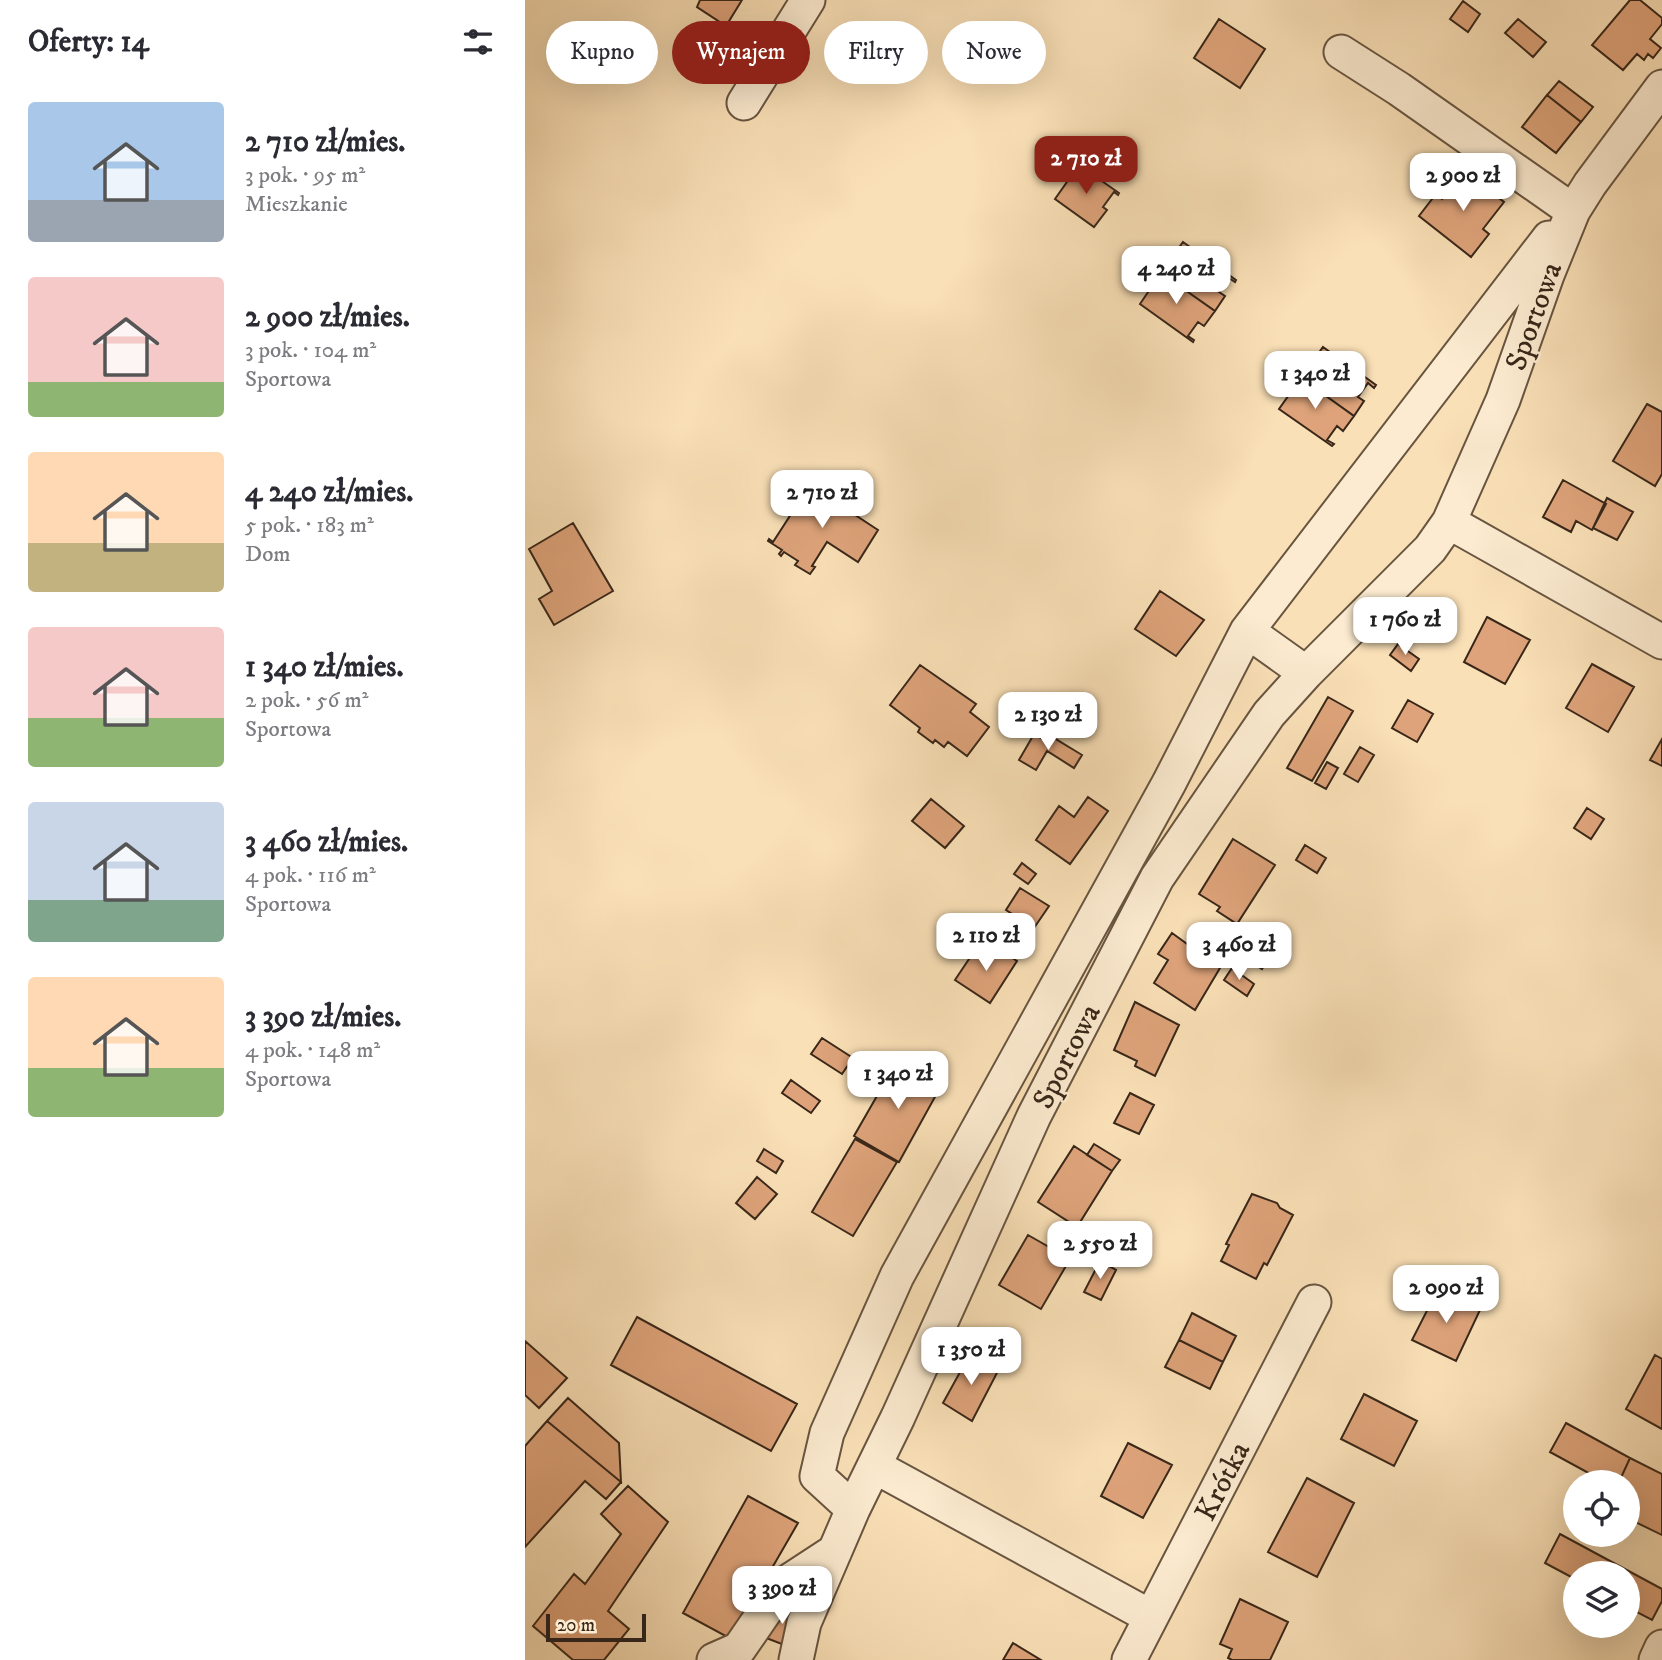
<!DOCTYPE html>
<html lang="pl">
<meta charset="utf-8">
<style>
body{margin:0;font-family:"IM FELL DW Pica",serif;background:#f2f2f3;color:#2b2b33;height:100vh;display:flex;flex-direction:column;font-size:26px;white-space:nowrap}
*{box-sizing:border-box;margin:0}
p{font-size:23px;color:#7c7c81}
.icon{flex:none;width:38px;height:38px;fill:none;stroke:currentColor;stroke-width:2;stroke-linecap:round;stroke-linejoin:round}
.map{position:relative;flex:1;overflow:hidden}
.drawer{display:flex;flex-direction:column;background:#fff;width:525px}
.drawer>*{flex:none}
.hud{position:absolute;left:21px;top:21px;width:665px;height:63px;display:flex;gap:14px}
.fabs{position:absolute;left:1038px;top:1470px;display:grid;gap:14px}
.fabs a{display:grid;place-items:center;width:77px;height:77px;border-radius:50%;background:#fff;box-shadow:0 7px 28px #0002;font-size:35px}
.scale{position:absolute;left:21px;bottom:18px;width:100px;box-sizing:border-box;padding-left:7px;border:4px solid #382719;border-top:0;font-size:19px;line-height:24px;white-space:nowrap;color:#382719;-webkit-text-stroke:5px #fcebd0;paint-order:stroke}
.price{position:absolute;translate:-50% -60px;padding:0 16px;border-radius:14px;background:#fff;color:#222;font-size:23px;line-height:46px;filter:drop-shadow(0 2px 4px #0008)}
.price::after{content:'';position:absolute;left:50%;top:42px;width:21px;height:16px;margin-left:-10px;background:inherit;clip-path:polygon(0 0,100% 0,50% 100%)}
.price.current{background:#8f2418;color:#fff}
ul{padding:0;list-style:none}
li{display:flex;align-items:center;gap:21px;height:175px;padding:0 28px}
li span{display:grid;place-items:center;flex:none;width:196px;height:140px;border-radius:7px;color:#555}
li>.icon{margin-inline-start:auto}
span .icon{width:84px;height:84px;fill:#fffc;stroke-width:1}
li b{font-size:30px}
h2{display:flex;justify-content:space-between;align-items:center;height:84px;padding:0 28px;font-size:30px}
.tag{padding:0 24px;border-radius:32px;background:#fff;box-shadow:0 7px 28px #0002;font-size:24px;line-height:63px}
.tag.current{background:#8f2418;color:#fff}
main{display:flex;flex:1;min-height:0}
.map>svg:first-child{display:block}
.building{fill:#dea37a;stroke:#382719;stroke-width:2}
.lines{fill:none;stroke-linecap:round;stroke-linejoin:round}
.minor-casing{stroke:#685540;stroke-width:37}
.minor{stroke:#fcebd0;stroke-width:33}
.labels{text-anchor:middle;stroke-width:5;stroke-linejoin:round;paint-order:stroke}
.street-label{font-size:30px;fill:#382719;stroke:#fcebd0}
</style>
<main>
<section class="drawer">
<h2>Oferty: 14<svg class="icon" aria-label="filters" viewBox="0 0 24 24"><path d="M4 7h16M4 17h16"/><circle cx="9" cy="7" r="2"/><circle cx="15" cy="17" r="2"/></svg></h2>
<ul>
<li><span style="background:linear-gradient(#a9c7e8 70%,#9aa5b1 0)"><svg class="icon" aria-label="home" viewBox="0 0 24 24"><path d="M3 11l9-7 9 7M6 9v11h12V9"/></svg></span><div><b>2 710 zł/mies.</b><p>3 pok. · 95 m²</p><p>Mieszkanie</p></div></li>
<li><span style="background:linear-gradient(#f6c9c9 75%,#8fb573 0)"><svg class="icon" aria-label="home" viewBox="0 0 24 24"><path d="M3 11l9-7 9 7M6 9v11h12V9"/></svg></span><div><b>2 900 zł/mies.</b><p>3 pok. · 104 m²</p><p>Sportowa</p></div></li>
<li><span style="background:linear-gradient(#ffd9b3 65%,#c2b280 0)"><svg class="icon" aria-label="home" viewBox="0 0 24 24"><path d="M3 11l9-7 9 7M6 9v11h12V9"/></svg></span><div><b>4 240 zł/mies.</b><p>5 pok. · 183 m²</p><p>Dom</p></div></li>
<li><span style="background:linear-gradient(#f6c9c9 65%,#8fb573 0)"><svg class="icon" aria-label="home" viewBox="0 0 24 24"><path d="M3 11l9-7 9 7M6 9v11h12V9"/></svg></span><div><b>1 340 zł/mies.</b><p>2 pok. · 56 m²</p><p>Sportowa</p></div></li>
<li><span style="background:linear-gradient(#c9d6e8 70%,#7fa58c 0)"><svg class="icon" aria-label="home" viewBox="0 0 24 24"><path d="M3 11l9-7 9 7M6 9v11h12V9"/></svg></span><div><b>3 460 zł/mies.</b><p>4 pok. · 116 m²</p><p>Sportowa</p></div></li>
<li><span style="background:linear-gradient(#ffd9b3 65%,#8fb573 0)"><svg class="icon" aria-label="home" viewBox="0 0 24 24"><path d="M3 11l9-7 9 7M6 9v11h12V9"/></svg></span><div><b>3 390 zł/mies.</b><p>4 pok. · 148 m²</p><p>Sportowa</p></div></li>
</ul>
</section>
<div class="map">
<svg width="1137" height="1660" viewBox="0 0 1137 1660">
<rect width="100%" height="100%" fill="#fae0b7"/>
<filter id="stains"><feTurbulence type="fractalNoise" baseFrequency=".00286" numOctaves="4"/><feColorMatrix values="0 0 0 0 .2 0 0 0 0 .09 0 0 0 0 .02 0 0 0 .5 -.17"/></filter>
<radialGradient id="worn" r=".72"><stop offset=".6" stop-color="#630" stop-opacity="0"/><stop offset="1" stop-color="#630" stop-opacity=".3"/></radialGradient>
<path class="building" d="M 175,0 L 217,0 L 201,26 L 172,7 Z
M 1105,0 L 1115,0 L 1137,18 L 1137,24 L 1125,39 L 1136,48 L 1128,58 L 1123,54 L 1119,60 L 1112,54 L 1098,70 L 1067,45 Z
M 938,1 L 955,14 L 943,32 L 925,19 Z
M 694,19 L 740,49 L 715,88 L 669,58 Z
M 993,19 L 1021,42 L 1008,57 L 980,33 Z
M 1034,81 L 1068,107 L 1056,122 L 1022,95 Z
M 1022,95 L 1056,122 L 1031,153 L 997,127 Z
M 554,165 L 594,193 L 593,195 L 589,192 L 578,207 L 582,210 L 569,227 L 530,199 Z
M 939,171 L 979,202 L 958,229 L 964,234 L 946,257 L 894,216 L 911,194 L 917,199 Z
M 658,242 L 711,280 L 710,282 L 704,278 L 694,292 L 700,296 L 690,311 L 636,273 Z
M 636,273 L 690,311 L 679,326 L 673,322 L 663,336 L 669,340 L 668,342 L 615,304 Z
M 798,347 L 851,385 L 849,388 L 843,383 L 833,397 L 839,401 L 829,416 L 776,378 Z
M 776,378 L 829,416 L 818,431 L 812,426 L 802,440 L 809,444 L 807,446 L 754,409 Z
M 1122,404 L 1137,412 L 1137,474 L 1130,486 L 1088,461 Z
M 1038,480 L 1081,504 L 1067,530 L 1051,521 L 1046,532 L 1018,517 Z
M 280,482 L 353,530 L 333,562 L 302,542 L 287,566 L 290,567 L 285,574 L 270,565 L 273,561 L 259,552 L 256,556 L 254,554 L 257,550 L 243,541 L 244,539 L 248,542 L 283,488 L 279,485 Z
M 1082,498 L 1108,512 L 1092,540 L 1068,528 Z
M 48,523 L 88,591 L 29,625 L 14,599 L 27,591 L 4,549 Z
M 635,591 L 679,620 L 651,656 L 610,629 Z
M 962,617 L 1005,640 L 980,684 L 939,662 Z
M 873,644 L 894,659 L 886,671 L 865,655 Z
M 1067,664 L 1109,687 L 1083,732 L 1041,708 Z
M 395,665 L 451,704 L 445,712 L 464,727 L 442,756 L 423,742 L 419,747 L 410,740 L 408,743 L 393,732 L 395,728 L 365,705 Z
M 803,697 L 828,711 L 787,781 L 762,768 Z
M 883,700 L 908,714 L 892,742 L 867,728 Z
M 509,734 L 526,744 L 529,738 L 557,755 L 549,768 L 522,751 L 511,770 L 494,760 Z
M 1137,739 L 1137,766 L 1125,760 Z
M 835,747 L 849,755 L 833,782 L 819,774 Z
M 802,762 L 813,768 L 801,789 L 790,783 Z
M 563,797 L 583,811 L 545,864 L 511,840 L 534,806 L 549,817 Z
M 406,799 L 439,826 L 420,848 L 387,821 Z
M 1062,808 L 1079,819 L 1066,839 L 1049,828 Z
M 708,839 L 750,865 L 712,924 L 692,911 L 695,907 L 674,894 Z
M 780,845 L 801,858 L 792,873 L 771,860 Z
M 497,863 L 511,874 L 503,884 L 489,874 Z
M 495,888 L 524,906 L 509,928 L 481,910 Z
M 647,933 L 695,968 L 670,1010 L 629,983 L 643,960 L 633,954 Z
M 726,944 L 745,955 L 737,969 L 718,957 Z
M 452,947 L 466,956 L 472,948 L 492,961 L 465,1003 L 430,980 Z
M 707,968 L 729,984 L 722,996 L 699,980 Z
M 610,1002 L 654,1025 L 630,1076 L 610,1066 L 612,1061 L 589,1050 Z
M 297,1038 L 328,1058 L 317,1074 L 286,1054 Z
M 372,1061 L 416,1086 L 374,1162 L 329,1136 Z
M 266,1080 L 295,1101 L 286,1113 L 257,1093 Z
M 605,1093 L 629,1105 L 614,1134 L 589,1123 Z
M 330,1139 L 372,1162 L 328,1236 L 287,1212 Z
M 569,1144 L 595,1160 L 587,1171 L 562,1155 Z
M 549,1146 L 587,1171 L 552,1227 L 513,1202 Z
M 239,1149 L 258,1161 L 251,1173 L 232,1161 Z
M 232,1177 L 252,1194 L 230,1219 L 211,1203 Z
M 727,1194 L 752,1203 L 755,1208 L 768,1215 L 742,1265 L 739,1263 L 731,1279 L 696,1261 L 704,1245 L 701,1244 Z
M 503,1235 L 545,1259 L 516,1309 L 474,1285 Z
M 575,1261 L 591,1270 L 576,1300 L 559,1292 Z
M 913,1289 L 955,1310 L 931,1361 L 887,1340 Z
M 667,1313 L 711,1336 L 698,1362 L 654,1340 Z
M 112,1317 L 272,1404 L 246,1451 L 86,1365 Z
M 654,1340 L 698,1362 L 685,1389 L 640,1367 Z
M 0,1341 L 42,1378 L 14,1408 L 0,1395 Z
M 445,1354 L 474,1369 L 447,1421 L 418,1403 Z
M 1130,1355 L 1137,1359 L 1137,1429 L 1101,1409 Z
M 839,1394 L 892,1421 L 869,1466 L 816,1439 Z
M 43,1398 L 94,1443 L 96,1482 L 22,1421 Z
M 22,1421 L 96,1482 L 81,1499 L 60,1481 L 0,1547 L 0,1446 Z
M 1041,1423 L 1105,1458 L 1094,1482 L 1080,1482 L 1025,1452 Z
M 603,1443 L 647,1465 L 618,1518 L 576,1496 Z
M 1105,1458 L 1137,1474 L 1137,1535 L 1102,1518 L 1102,1482 L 1094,1482 Z
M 782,1478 L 829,1503 L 792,1577 L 743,1552 Z
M 103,1486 L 143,1522 L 83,1611 L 104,1629 L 79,1660 L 48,1660 L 8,1626 L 49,1574 L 60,1584 L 96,1534 L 76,1514 Z
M 223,1496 L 273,1523 L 206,1639 L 158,1613 Z
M 1035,1534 L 1137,1589 L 1137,1601 L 1127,1620 L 1102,1607 L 1102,1573 L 1050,1573 L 1050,1579 L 1020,1563 Z
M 715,1599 L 763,1622 L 745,1660 L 707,1660 L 703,1658 L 707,1649 L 695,1644 Z
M 259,1606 L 275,1612 L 262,1646 L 236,1636 Z
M 488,1643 L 516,1660 L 478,1660 Z"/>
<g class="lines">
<defs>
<path id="minor" d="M 816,52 L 874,89 L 1048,211
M 219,103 L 283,0
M 924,522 L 1137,642
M 722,631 L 781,673
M 349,1466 L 626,1617
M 328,1509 L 292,1476 L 302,1433 L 372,1276 L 644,783 L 722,631 L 1024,238 L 1028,238
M 189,1660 L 214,1649 L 258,1585 L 310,1551
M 271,1660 L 279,1623 L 328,1509 L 373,1417 L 509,1116 L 632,878 L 744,714 L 781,673 L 905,549 L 924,522 L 978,400 L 1022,275 L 1048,211 L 1065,184 L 1137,87
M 604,1660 L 789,1302
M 1131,1660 L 1137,1647"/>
</defs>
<use href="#minor" class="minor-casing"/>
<use href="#minor" class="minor"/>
</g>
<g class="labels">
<g class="street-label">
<text transform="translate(1008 316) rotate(-70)" y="10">Sportowa</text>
<text transform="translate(541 1056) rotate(-63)" y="10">Sportowa</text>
<text transform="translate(697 1481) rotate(-63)" y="10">Krótka</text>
</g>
</g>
<rect width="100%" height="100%" filter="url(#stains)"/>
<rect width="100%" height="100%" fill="url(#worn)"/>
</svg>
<div class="fabs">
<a><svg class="icon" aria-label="locate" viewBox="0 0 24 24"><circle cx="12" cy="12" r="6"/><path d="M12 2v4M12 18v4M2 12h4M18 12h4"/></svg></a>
<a><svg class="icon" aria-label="layers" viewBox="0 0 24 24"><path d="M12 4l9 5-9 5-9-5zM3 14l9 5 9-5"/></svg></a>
</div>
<div class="scale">20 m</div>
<b class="price current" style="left:561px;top:196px">2 710 zł</b>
<b class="price" style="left:938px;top:213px">2 900 zł</b>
<b class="price" style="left:651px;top:306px">4 240 zł</b>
<b class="price" style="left:790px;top:411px">1 340 zł</b>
<b class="price" style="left:297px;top:530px">2 710 zł</b>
<b class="price" style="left:880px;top:657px">1 760 zł</b>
<b class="price" style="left:523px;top:752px">2 130 zł</b>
<b class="price" style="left:461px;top:973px">2 110 zł</b>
<b class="price" style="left:714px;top:982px">3 460 zł</b>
<b class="price" style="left:373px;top:1111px">1 340 zł</b>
<b class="price" style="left:575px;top:1281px">2 550 zł</b>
<b class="price" style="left:921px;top:1325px">2 090 zł</b>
<b class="price" style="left:446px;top:1387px">1 350 zł</b>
<b class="price" style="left:257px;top:1626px">3 390 zł</b>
<div class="hud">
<a class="tag">Kupno</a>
<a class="tag current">Wynajem</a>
<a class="tag">Filtry</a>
<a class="tag">Nowe</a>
</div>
</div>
</main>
